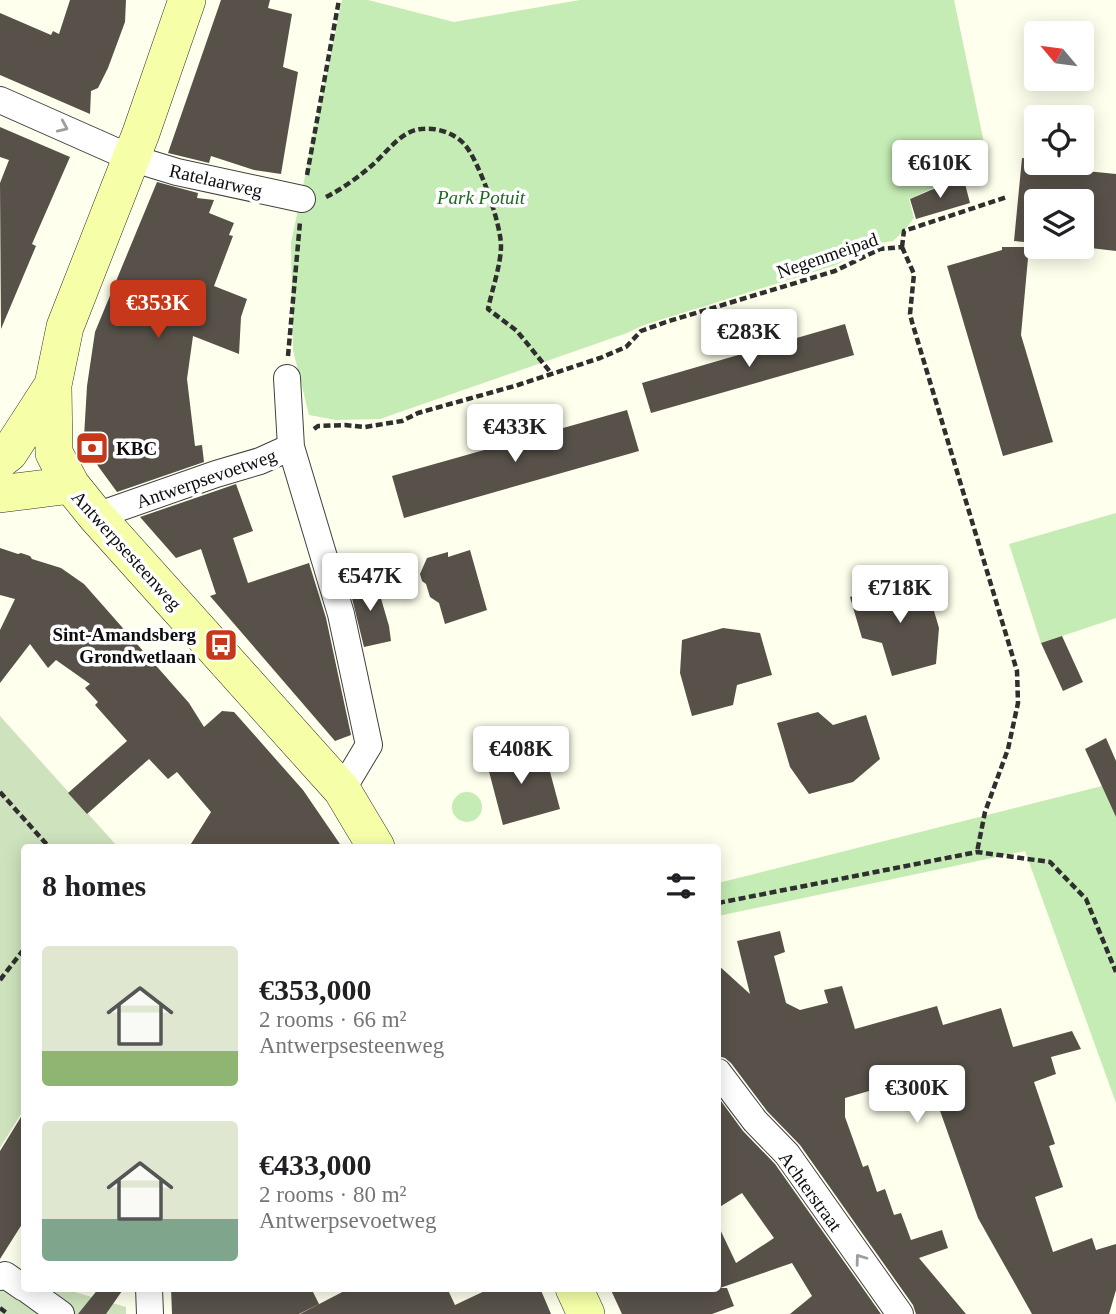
<!DOCTYPE html>
<meta charset="utf-8">
<style>
body{margin:0;font-family:Georgia,serif;background:#f6f6f6;color:#202124;height:100vh;display:flex;flex-direction:column;font-size:26px;white-space:nowrap}
*{box-sizing:border-box;margin:0}
p{font-size:23px;color:#757577}
.icon{flex:none;width:38px;height:38px;fill:none;stroke:currentColor;stroke-width:2;stroke-linecap:round;stroke-linejoin:round}
.map{position:relative;flex:1;overflow:hidden}
.sheet{position:absolute;left:21px;top:844px;width:700px;height:448px;display:flex;flex-direction:column;background:#fff;border-radius:7px;box-shadow:0 4px 18px #0003}
.sheet>*{flex:none}
.needle{width:46px;rotate:299deg}
.controls{position:absolute;left:1024px;top:21px;display:grid;gap:14px}
.controls a{display:grid;place-items:center;width:70px;height:70px;border-radius:7px;background:#fff;box-shadow:0 4px 18px #0003;font-size:35px}
.price{position:absolute;translate:-50% -60px;padding:0 16px;border-radius:7px;background:#fff;color:#222;font-size:23px;line-height:46px;filter:drop-shadow(0 2px 4px #0008)}
.price::after{content:'';position:absolute;left:50%;top:42px;width:21px;height:16px;margin-left:-10px;background:inherit;clip-path:polygon(0 0,100% 0,50% 100%)}
.price.selected{background:#c7381b;color:#fff}
ul{padding:0;list-style:none}
li{display:flex;align-items:center;gap:21px;height:175px;padding:0 21px}
li span{display:grid;place-items:center;flex:none;width:196px;height:140px;border-radius:7px;color:#555}
li>.icon{margin-inline-start:auto}
span .icon{width:84px;height:84px;fill:#fffc;stroke-width:1}
li b{font-size:30px}
h2{display:flex;justify-content:space-between;align-items:center;height:84px;padding:0 21px;font-size:30px}
.map>svg:first-child{display:block}
.green{fill:#c5ecb4}
.cemetery{fill:#cee3bd}
.building{fill:#575149}
.lines{fill:none;stroke-linecap:round;stroke-linejoin:round}
.street-casing{stroke:#404040;stroke-width:28}
.secondary-casing{stroke:#2f2f2f;stroke-width:38}
.path{stroke:#2f2f2f;stroke-width:4.5;stroke-dasharray:7 3.5;stroke-linecap:butt}
.street{stroke:#fff;stroke-width:26}
.secondary{stroke:#f6ffa8;stroke-width:37}
.oneway{stroke:#9e9e9e}
.labels{text-anchor:middle;stroke-width:7;stroke-linejoin:round;paint-order:stroke}
.street-label{font-size:19px;fill:#0d0d0d;stroke:#fff}
.park-label{font-size:19px;font-style:italic;fill:#196a19;stroke:#fff}
.poi-label{font-size:19px;font-weight:bold;fill:#0d0d0d;stroke:#fff;text-anchor:start}
</style>
<div class="map">
<svg width="1116" height="1314" viewBox="0 0 1116 1314">
<rect width="100%" height="100%" fill="#ffffed"/>
<path class="green" d="M 342,0 L 368,0 L 454,22 L 580,0 L 954,0 L 988,162 L 909,199 L 914,218 L 904,231 L 893,241 L 874,244 L 836,265 L 644,325 L 627,333 L 380,419 L 336,420 L 309,415 L 293,350 L 291,243 Z
M 1116,513 L 1116,618 L 1041,643 L 1009,544 Z
M 1102,786 L 1116,817 L 1116,1103 L 1025,851 L 718,916 L 718,883 Z
M452 807a15 15 0 1 1 30 0a15 15 0 1 1-30 0Z"/>
<path class="cemetery" d="M 0,716 L 118,847 L 24,847 L 24,1109 L 0,1148 Z
M 0,1269 L 24,1288 L 61,1288 L 126,1307 L 126,1314 L 0,1314 Z"/>
<path class="building" d="M 70,0 L 126,0 L 125,22 L 108,68 L 98,88 L 91,91 L 90,114 L 0,75 L 0,13 L 51,35 L 53,31 L 59,34 Z
M 221,0 L 270,0 L 268,8 L 292,14 L 283,67 L 298,72 L 281,174 L 254,170 L 211,156 L 209,163 L 168,153 Z
M 0,127 L 70,157 L 32,244 L 36,246 L 1,329 L 0,183 L 9,160 L 0,157 Z
M 1022,158 L 1036,159 L 1036,170 L 1036,166 L 1116,174 L 1116,251 L 1082,247 L 1082,201 L 1036,201 L 1036,243 L 1014,241 Z
M 964,180 L 970,203 L 916,219 L 910,199 L 931,190 Z
M 157,182 L 198,193 L 197,198 L 214,200 L 209,213 L 234,223 L 229,235 L 233,236 L 214,286 L 247,299 L 241,317 L 239,354 L 193,336 L 187,379 L 195,446 L 202,445 L 204,462 L 117,492 L 98,466 L 84,437 L 87,386 L 95,332 Z
M 1002,247 L 1029,247 L 1021,335 L 1053,442 L 1003,456 L 947,266 L 1002,250 Z
M 845,324 L 854,355 L 651,413 L 642,383 Z
M 627,410 L 639,451 L 404,518 L 392,476 Z
M 236,484 L 253,531 L 233,538 L 248,583 L 309,563 L 326,618 L 351,735 L 335,741 L 210,596 L 216,594 L 201,549 L 176,558 L 140,517 Z
M 0,548 L 18,554 L 21,553 L 30,556 L 32,559 L 61,568 L 84,584 L 189,703 L 204,727 L 222,711 L 234,712 L 303,790 L 342,847 L 189,847 L 211,812 L 177,772 L 168,779 L 149,759 L 87,814 L 68,793 L 127,741 L 95,705 L 98,702 L 85,688 L 90,684 L 56,660 L 48,668 L 30,644 L 0,683 L 0,630 L 15,599 L 0,595 Z
M 470,550 L 487,610 L 445,624 L 439,603 L 430,597 L 426,584 L 422,581 L 420,574 L 427,558 L 448,552 L 448,557 Z
M 375,578 L 389,626 L 391,641 L 364,647 L 349,586 Z
M 890,584 L 927,587 L 939,628 L 936,664 L 892,676 L 882,643 L 862,638 L 850,597 Z
M 723,628 L 760,633 L 772,675 L 737,685 L 733,705 L 692,716 L 680,673 L 682,640 Z
M 1062,636 L 1083,682 L 1063,691 L 1041,643 Z
M 818,712 L 833,725 L 866,715 L 880,759 L 853,782 L 809,794 L 790,767 L 777,723 Z
M 1106,738 L 1116,761 L 1116,817 L 1085,749 Z
M 521,746 L 527,765 L 546,757 L 560,809 L 503,825 L 486,760 L 493,757 L 492,754 Z
M 780,931 L 785,952 L 774,956 L 786,1003 L 800,1010 L 828,1003 L 824,990 L 842,986 L 855,1029 L 937,1006 L 943,1025 L 1001,1008 L 1013,1047 L 1072,1031 L 1081,1049 L 1051,1057 L 1056,1074 L 1034,1082 L 1055,1144 L 1049,1146 L 1063,1187 L 1035,1197 L 1053,1252 L 1092,1238 L 1096,1250 L 1116,1244 L 1116,1290 L 1109,1314 L 1032,1314 L 978,1218 L 933,1091 L 891,1103 L 886,1086 L 845,1098 L 845,1117 L 863,1167 L 868,1165 L 877,1192 L 885,1189 L 894,1215 L 901,1213 L 911,1240 L 942,1230 L 948,1248 L 919,1258 L 966,1314 L 916,1314 L 913,1305 L 800,1145 L 767,1111 L 731,1063 L 725,1058 L 718,1056 L 718,965 L 750,994 L 737,941 Z
M 718,1097 L 743,1131 L 775,1164 L 881,1314 L 790,1314 L 812,1296 L 792,1263 L 720,1288 L 727,1288 L 734,1306 L 712,1314 L 622,1314 L 610,1288 L 718,1288 L 718,1225 L 736,1263 L 774,1238 L 742,1193 L 718,1208 Z
M 24,1112 L 24,1221 L 0,1259 L 0,1151 Z
M 99,1288 L 122,1291 L 106,1314 L 78,1314 Z
M 171,1288 L 311,1288 L 319,1304 L 299,1314 L 172,1314 Z
M 350,1288 L 447,1288 L 455,1305 L 491,1288 L 540,1288 L 551,1314 L 300,1314 Z"/>
<g class="lines">
<defs>
<path id="street" d="M 0,100 L 131,158 L 177,172 L 302,199
M 287,378 L 291,447 L 341,614 L 369,745 L 342,790
M 96,516 L 216,474 L 260,461 L 291,447
M 718,1072 L 755,1121 L 787,1154 L 900,1314
M 0,1277 L 5,1275 L 24,1288
M 25,1288 L 61,1314
M 149,1288 L 150,1314"/>
<path id="secondary" d="M 187,0 L 141,133 L 65,327 L 53,385 L 54,453 L 71,485 L 96,516 L 342,790 L 376,847
M 0,460 L 9,453 L 53,385
M 0,494 L 71,485
M 574,1288 L 586,1314"/>
</defs>
<use href="#street" class="street-casing"/>
<use href="#secondary" class="secondary-casing"/>
<path class="path" d="M 307,175 L 339,0
M 326,197 C 342,189 357,178 370,167 C 386,154 400,131 421,129 C 436,127 455,133 465,145 C 479,161 501,224 501,246 C 501,264 492,290 488,309 L 517,331 L 551,373
M 902,247 L 914,274 L 910,314 L 912,322 L 1017,671 L 1018,703 L 1008,749 L 985,812 L 977,852
M 902,247 L 904,231 L 1007,197
M 288,356 L 300,222
M 314,429 L 318,426 L 345,425 L 365,427 L 402,421 L 418,413 L 518,385 L 600,358 L 626,347 L 641,331 L 666,322 L 835,271 L 880,249 L 902,247
M 0,792 L 49,847
M 718,903 L 977,852 L 1050,862 L 1086,899 L 1116,972
M 0,980 L 24,949
M 0,1308 L 8,1314"/>
<use href="#street" class="street"/>
<use href="#secondary" class="secondary"/>
</g>
<defs><path id="oneway-chevron" d="M-2-3.5L2.5 0L-2 3.5" fill="none" stroke-width="1.6" stroke-linecap="round" stroke-linejoin="round" transform="scale(1.75)"/></defs>
<g class="oneway">
<use href="#oneway-chevron" transform="translate(63 127) rotate(24)"/>
<use href="#oneway-chevron" transform="translate(860 1259) rotate(-126)"/>
</g>
<defs>
<symbol id="bank-square" viewBox="-11 -11 22 22"><rect x="-9" y="-9" width="18" height="18" rx="4" fill="#c7381b" stroke="#fff"/><path d="M-6-4H6V4H-6ZM0-2.3a2.3 2.3 0 1 0 0 4.6a2.3 2.3 0 1 0 0-4.6Z" fill="#fff"/></symbol>
<symbol id="bus-square" viewBox="-11 -11 22 22"><rect x="-9" y="-9" width="18" height="18" rx="4" fill="#c7381b" stroke="#fff"/><path d="M-5-6H5V4H4V6H2V4H-2V6H-4V4H-5ZM-3.5-4V0h7V-4ZM-3.5 1.2v1.5H-2V1.2ZM2 1.2v1.5H3.5V1.2Z" fill="#fff"/></symbol>
</defs>
<g fill-rule="evenodd">
<use href="#bank-square" x="73" y="429" width="38" height="38"/>
<use href="#bus-square" x="202" y="626" width="38" height="38"/>
</g>
<g class="labels">
<g class="street-label">
<text transform="translate(216 180) rotate(13)" y="7">Ratelaarweg</text>
<text transform="translate(827 255) rotate(-19)" y="7">Negenmeipad</text>
<text transform="translate(206 478) rotate(-19)" y="7">Antwerpsevoetweg</text>
<text transform="translate(127 550) rotate(48)" y="7">Antwerpsesteenweg</text>
<text transform="translate(811 1191) rotate(54)" y="7">Achterstraat</text>
</g>
<g class="park-label">
<text x="481" y="204">Park Potuit</text>
</g>
<g class="poi-label">
<text x="116" y="455">KBC</text>
<text x="196" y="641" text-anchor="end">Sint-Amandsberg<tspan x="196" dy="22">Grondwetlaan</tspan></text>
</g>
</g>
</svg>
<div class="controls">
<a><svg class="needle" viewBox="-14 -14 28 28"><path d="M0-13l5 13h-10z" fill="#e53935"/><path d="M0 13l5-13h-10z" fill="#757577"/></svg></a>
<a><svg class="icon" aria-label="locate" viewBox="0 0 24 24"><circle cx="12" cy="12" r="6"/><path d="M12 2v4M12 18v4M2 12h4M18 12h4"/></svg></a>
<a><svg class="icon" aria-label="layers" viewBox="0 0 24 24"><path d="M12 4l9 5-9 5-9-5zM3 14l9 5 9-5"/></svg></a>
</div>
<b class="price" style="left:940px;top:200px">€610K</b>
<b class="price selected" style="left:158px;top:340px">€353K</b>
<b class="price" style="left:749px;top:369px">€283K</b>
<b class="price" style="left:515px;top:464px">€433K</b>
<b class="price" style="left:370px;top:613px">€547K</b>
<b class="price" style="left:900px;top:625px">€718K</b>
<b class="price" style="left:521px;top:786px">€408K</b>
<b class="price" style="left:917px;top:1125px">€300K</b>
<section class="sheet">
<h2>8 homes<svg class="icon" aria-label="filters" viewBox="0 0 24 24"><path d="M4 7h16M4 17h16"/><circle cx="9" cy="7" r="2"/><circle cx="15" cy="17" r="2"/></svg></h2>
<ul>
<li><span style="background:linear-gradient(#dfe7d0 75%,#8fb573 0)"><svg class="icon" aria-label="home" viewBox="0 0 24 24"><path d="M3 11l9-7 9 7M6 9v11h12V9"/></svg></span><div><b>€353,000</b><p>2 rooms · 66 m²</p><p>Antwerpsesteenweg</p></div></li>
<li><span style="background:linear-gradient(#dfe7d0 70%,#7fa58c 0)"><svg class="icon" aria-label="home" viewBox="0 0 24 24"><path d="M3 11l9-7 9 7M6 9v11h12V9"/></svg></span><div><b>€433,000</b><p>2 rooms · 80 m²</p><p>Antwerpsevoetweg</p></div></li>
</ul>
</section>
</div>
